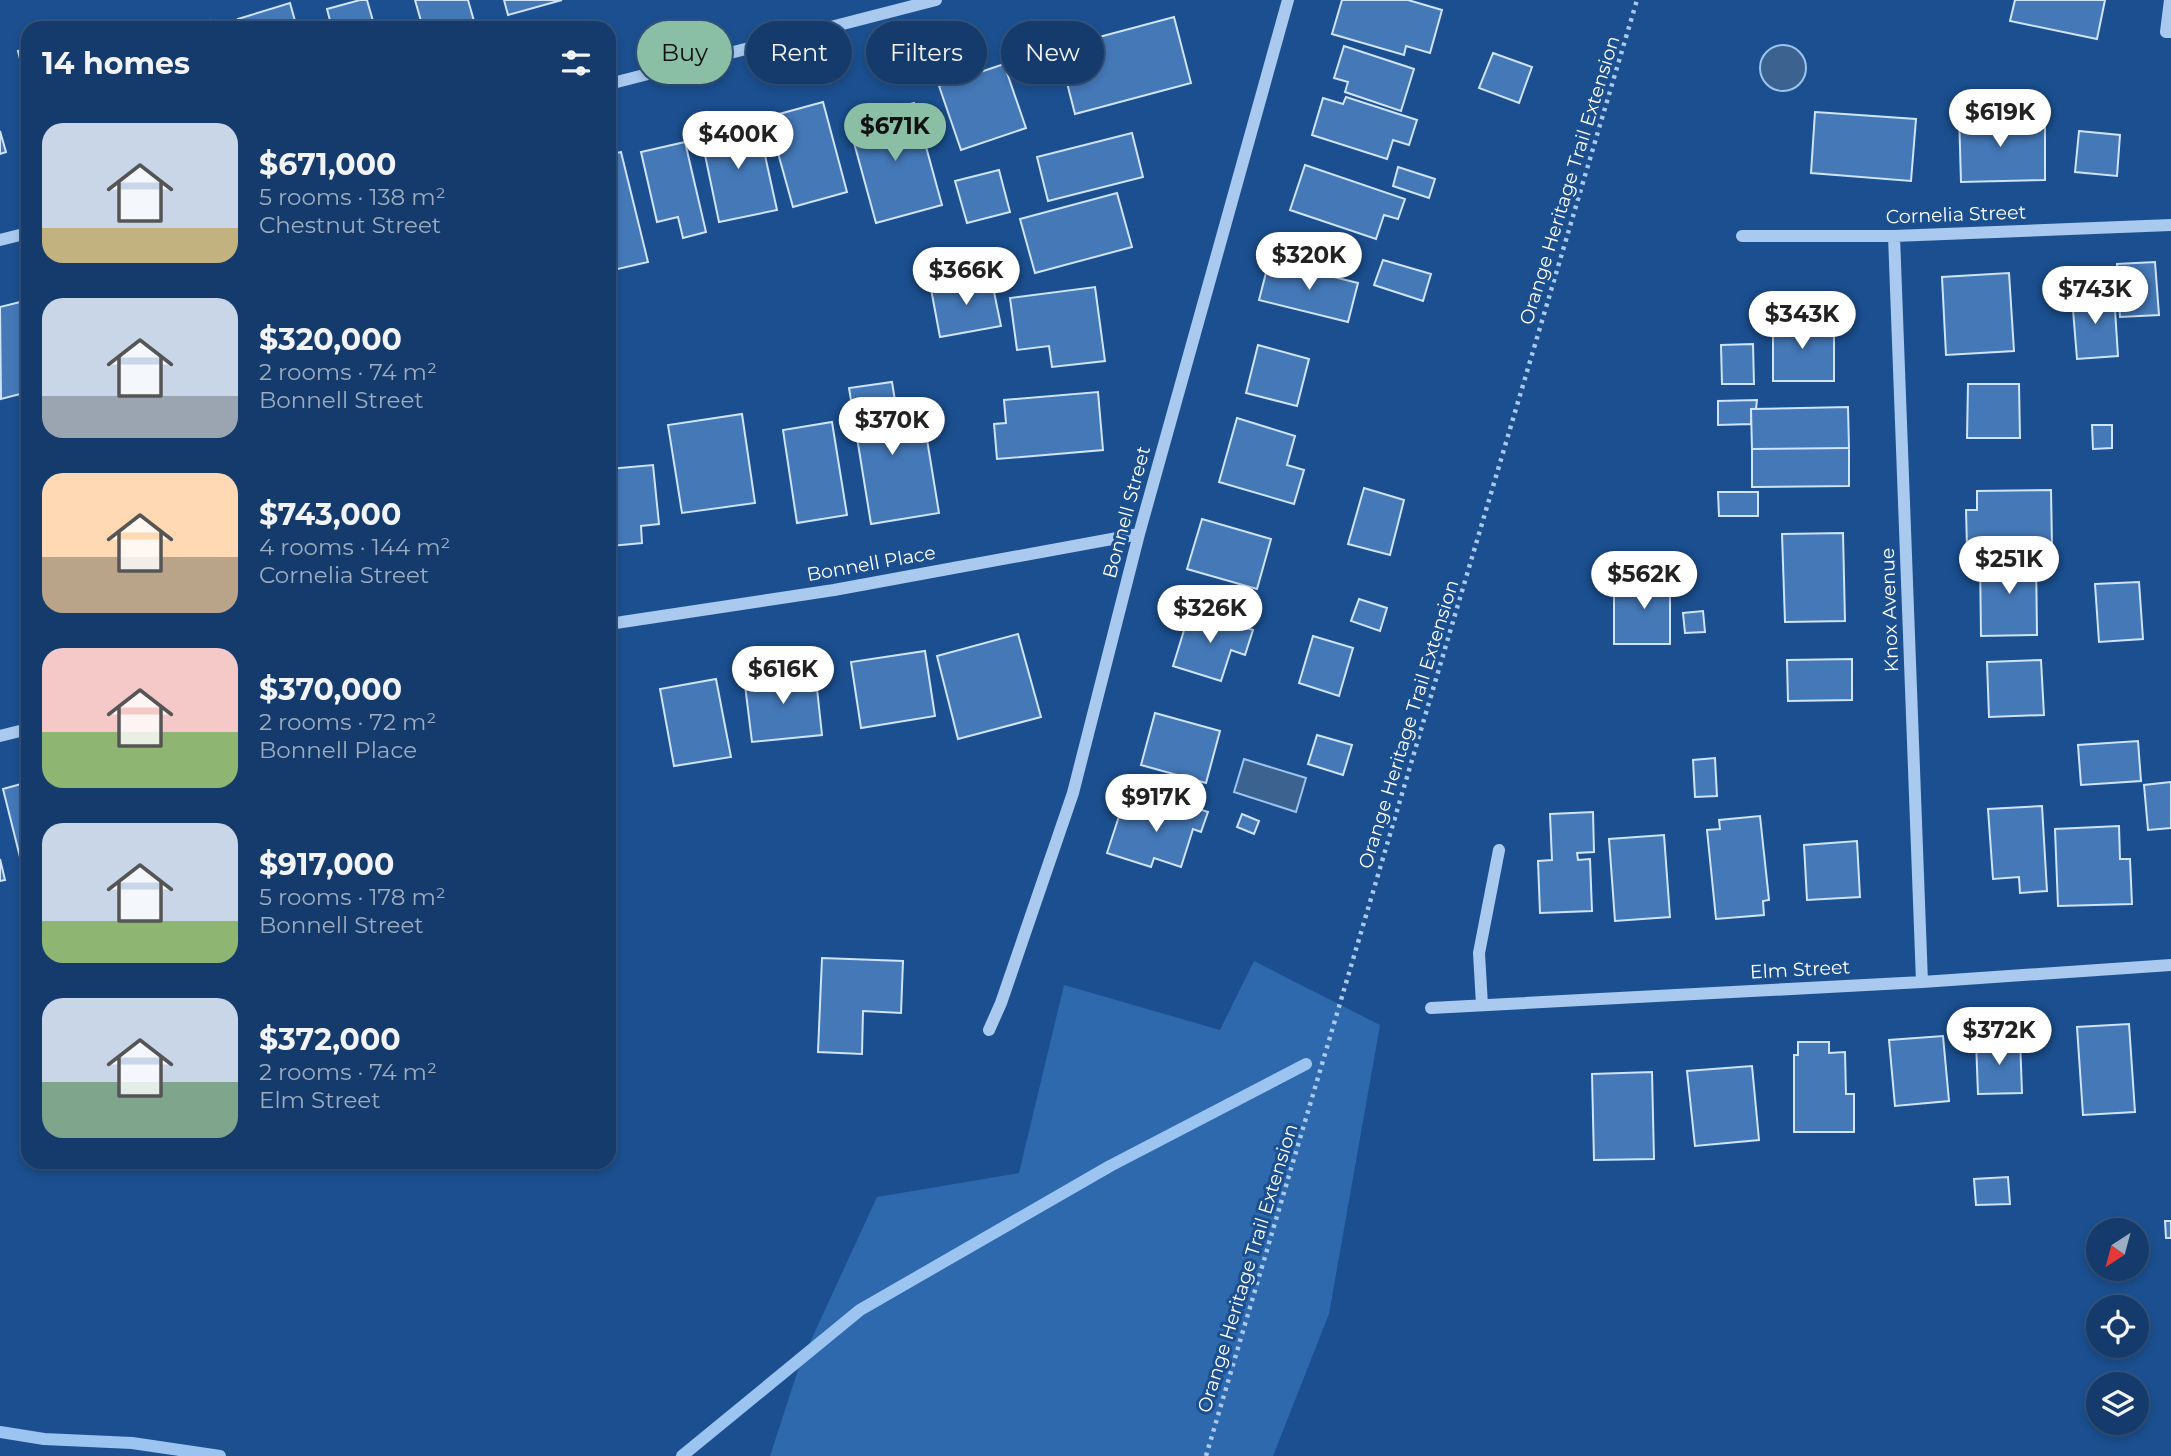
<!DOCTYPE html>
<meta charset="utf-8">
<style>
body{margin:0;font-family:Montserrat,sans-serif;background:#1d4271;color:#f1f3f6;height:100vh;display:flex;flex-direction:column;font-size:26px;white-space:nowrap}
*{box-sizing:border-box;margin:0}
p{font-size:23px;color:#9dadc1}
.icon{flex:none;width:38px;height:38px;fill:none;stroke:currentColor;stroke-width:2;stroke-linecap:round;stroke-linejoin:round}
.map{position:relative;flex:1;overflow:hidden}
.drawer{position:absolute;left:21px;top:21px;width:595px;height:1148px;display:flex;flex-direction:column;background:#143b6b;border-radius:21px;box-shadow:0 4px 10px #0003,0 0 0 2px #33557e}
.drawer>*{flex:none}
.banner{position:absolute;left:637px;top:21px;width:665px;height:63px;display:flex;gap:14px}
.needle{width:46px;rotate:216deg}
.fabs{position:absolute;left:2086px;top:1218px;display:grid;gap:14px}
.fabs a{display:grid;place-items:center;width:63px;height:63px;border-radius:50%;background:#143b6b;box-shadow:0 4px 10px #0003,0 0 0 2px #33557e;font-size:35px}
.price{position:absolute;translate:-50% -60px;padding:0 16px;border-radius:24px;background:#fff;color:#222;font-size:23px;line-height:46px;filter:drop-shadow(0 2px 4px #0008)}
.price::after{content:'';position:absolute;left:50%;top:42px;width:21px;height:16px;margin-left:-10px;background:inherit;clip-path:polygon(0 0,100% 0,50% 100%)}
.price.on{background:#8abfa5;color:#111}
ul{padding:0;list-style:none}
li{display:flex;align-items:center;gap:21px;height:175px;padding:0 21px}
li span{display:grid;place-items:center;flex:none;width:196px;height:140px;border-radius:21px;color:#555}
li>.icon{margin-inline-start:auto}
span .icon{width:84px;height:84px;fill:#fffc;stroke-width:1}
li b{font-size:30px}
h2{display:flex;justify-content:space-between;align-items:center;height:84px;padding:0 21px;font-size:30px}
.pill{padding:0 24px;border-radius:32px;background:#143b6b;box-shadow:0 4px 10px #0003,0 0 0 2px #33557e;font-size:24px;line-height:63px}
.pill.on{background:#8abfa5;color:#111}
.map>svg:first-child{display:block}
.green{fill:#2e69ad}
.water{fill:#3c6290;stroke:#9cc4f0;stroke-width:2}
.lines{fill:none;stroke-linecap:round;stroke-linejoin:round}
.stream{stroke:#9cc4f0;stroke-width:12}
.building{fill:#4478b7;stroke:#cfe3fa;stroke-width:2}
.path{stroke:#a9c9ee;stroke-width:4.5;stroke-dasharray:3.5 5;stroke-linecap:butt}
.minor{stroke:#a9c9ee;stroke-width:12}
.labels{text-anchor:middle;stroke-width:6;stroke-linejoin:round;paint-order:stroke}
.street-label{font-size:19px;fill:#fff;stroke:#1b4f8f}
</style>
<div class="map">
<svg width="2171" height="1456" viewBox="0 0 2171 1456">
<rect width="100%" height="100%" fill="#1b4f8f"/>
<path class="green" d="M 1254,961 L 1380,1025 L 1329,1314 L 1273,1456 L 770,1456 L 800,1364 L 877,1197 L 1019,1173 L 1064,985 L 1220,1030 Z"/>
<path class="water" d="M1760 68a23 23 0 1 1 46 0a23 23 0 1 1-46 0Z
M 1244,759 L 1306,778 L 1296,812 L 1234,792 Z"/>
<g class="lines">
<path class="stream" d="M 0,1432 L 44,1439 L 132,1443 L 220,1456
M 682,1456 L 860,1310 L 1110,1166 L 1306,1064"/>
</g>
<path class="building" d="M 360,0 L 367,0 L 375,28 L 332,28 L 327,9 Z
M 415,0 L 468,0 L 476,28 L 423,28 Z
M 504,0 L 562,0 L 508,15 Z
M 1342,0 L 1408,0 L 1442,10 L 1430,53 L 1406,46 L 1404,55 L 1332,34 Z
M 2015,0 L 2105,0 L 2097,39 L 2010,21 Z
M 290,3 L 297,28 L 240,28 L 238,19 Z
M 1174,17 L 1191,83 L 1075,114 L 1058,48 Z
M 210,20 L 212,28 L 174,28 Z
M 1344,46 L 1414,69 L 1401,111 L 1345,92 L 1348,82 L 1334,78 Z
M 28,48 L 28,90 L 18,51 Z
M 1493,53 L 1532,67 L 1519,103 L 1479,88 Z
M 1004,64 L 1026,128 L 961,150 L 939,86 Z
M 1346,97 L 1417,120 L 1409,145 L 1393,140 L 1387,159 L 1312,135 L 1323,98 L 1343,104 Z
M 823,102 L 847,192 L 793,207 L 768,117 Z
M 914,103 L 942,205 L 876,223 L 848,121 Z
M 1815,112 L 1916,119 L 1911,181 L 1811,173 Z
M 2018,113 L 2018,127 L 2045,126 L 2045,180 L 1961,182 L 1959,114 Z
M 757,119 L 777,210 L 719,222 L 700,131 Z
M 0,131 L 6,152 L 0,154 Z
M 2079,131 L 2120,135 L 2117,176 L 2075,172 Z
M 1132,133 L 1143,177 L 1048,201 L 1037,157 Z
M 685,142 L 706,232 L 683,238 L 678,217 L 657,222 L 641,152 Z
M 621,152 L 648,262 L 609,271 L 609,155 Z
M 1305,165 L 1405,199 L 1398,219 L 1384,215 L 1376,239 L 1290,210 Z
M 1398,167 L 1435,179 L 1429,198 L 1393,186 Z
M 999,170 L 1010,212 L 967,223 L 955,181 Z
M 1117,193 L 1132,247 L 1035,273 L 1020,219 Z
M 1383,260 L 1431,274 L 1423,301 L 1374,285 Z
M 1269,261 L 1358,283 L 1348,322 L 1259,300 Z
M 2155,262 L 2159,315 L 2120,317 L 2117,264 Z
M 2009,273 L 2014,351 L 1946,355 L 1942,277 Z
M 991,277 L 1001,326 L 940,337 L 931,289 Z
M 1095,287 L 1105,361 L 1052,367 L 1049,346 L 1017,350 L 1010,298 Z
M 2114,294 L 2118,356 L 2077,359 L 2072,297 Z
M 28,300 L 28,392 L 1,399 L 0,307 Z
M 1773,316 L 1806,316 L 1806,328 L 1834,328 L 1834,381 L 1773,381 Z
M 1753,344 L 1754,384 L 1722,384 L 1721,345 Z
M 1258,345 L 1309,359 L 1297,406 L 1246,393 Z
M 892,382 L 898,419 L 923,415 L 939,513 L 871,524 L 849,388 Z
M 1968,384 L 2019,384 L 2020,438 L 1967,438 Z
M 1098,392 L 1103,450 L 997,459 L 994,424 L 1006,423 L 1004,400 Z
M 1757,400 L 1756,409 L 1751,409 L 1751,424 L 1718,425 L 1718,401 Z
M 1848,407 L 1849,448 L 1752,449 L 1751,409 Z
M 742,414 L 755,503 L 682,513 L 668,425 Z
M 1237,418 L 1295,436 L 1287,465 L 1304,470 L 1294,504 L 1219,482 Z
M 832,422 L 847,515 L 797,523 L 783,430 Z
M 2092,425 L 2112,425 L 2112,448 L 2093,449 Z
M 1849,448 L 1849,486 L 1752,487 L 1752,449 Z
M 653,465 L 659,524 L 641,526 L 642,543 L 611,546 L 609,533 L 609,469 Z
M 1364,488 L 1404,500 L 1390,555 L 1348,544 Z
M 2051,490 L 2052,546 L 1967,547 L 1966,510 L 1977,510 L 1977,491 Z
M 1718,492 L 1758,492 L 1758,516 L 1719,516 Z
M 1202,519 L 1271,539 L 1257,589 L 1187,569 Z
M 1843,533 L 1845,621 L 1785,622 L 1782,534 Z
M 2036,556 L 2037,635 L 1981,636 L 1980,557 Z
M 1632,573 L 1670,573 L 1670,644 L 1614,644 L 1614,596 L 1633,596 Z
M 2139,582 L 2143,639 L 2099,642 L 2095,584 Z
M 1359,599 L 1387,608 L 1380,631 L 1351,621 Z
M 1190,611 L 1253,630 L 1245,655 L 1231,650 L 1221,681 L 1173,666 Z
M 1703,611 L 1705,632 L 1685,633 L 1683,613 Z
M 1018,634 L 1041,717 L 958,739 L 937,656 Z
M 1313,636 L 1353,648 L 1339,696 L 1299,683 Z
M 925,651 L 935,716 L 861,728 L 851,662 Z
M 1852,659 L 1852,700 L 1788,701 L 1787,660 Z
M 2041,660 L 2044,715 L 1989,717 L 1987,662 Z
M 815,670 L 822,735 L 752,742 L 744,677 Z
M 716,679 L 731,757 L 674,766 L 660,689 Z
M 1155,713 L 1220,731 L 1206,783 L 1141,765 Z
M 1317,735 L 1352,745 L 1343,775 L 1308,764 Z
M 2138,741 L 2141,781 L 2081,785 L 2078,745 Z
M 1715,758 L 1717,796 L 1695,797 L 1693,760 Z
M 28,782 L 28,868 L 23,869 L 3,789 Z
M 2171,782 L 2171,828 L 2148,830 L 2144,785 Z
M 1167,799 L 1208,812 L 1201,832 L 1193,829 L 1181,867 L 1154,858 L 1151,867 L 1107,853 L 1123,804 L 1162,817 Z
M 2042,806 L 2047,891 L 2020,893 L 2019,877 L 1993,879 L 1988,809 Z
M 1593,812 L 1594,852 L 1577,853 L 1578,860 L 1590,859 L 1592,911 L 1540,913 L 1538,861 L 1552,860 L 1550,814 Z
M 1242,814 L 1259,821 L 1254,834 L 1237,827 Z
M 1760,816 L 1769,900 L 1763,901 L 1764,915 L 1716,919 L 1707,830 L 1720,829 L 1719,820 Z
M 2119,826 L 2120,859 L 2130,859 L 2132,904 L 2058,906 L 2055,829 Z
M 1664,835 L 1670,917 L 1615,921 L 1609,839 Z
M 1857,841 L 1860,897 L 1807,900 L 1804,845 Z
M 0,859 L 5,880 L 0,881 Z
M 822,958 L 903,961 L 901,1013 L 863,1011 L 862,1054 L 818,1052 Z
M 2129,1024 L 2135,1112 L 2083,1115 L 2077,1027 Z
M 1943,1036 L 1949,1101 L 1895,1106 L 1889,1040 Z
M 2020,1039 L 2022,1093 L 1978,1094 L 1976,1041 Z
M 1798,1042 L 1829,1042 L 1829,1053 L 1845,1052 L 1846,1094 L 1854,1094 L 1854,1132 L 1794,1132 L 1794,1055 L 1798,1055 Z
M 1752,1066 L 1759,1140 L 1695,1146 L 1687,1071 Z
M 1652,1072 L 1654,1159 L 1594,1160 L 1592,1074 Z
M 2008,1177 L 2010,1204 L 1976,1205 L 1974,1179 Z
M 2165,1221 L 2171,1221 L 2171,1238 L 2166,1238 Z"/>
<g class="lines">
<path class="path" d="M 1206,1456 L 1637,0"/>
<path class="minor" d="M 2170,0 L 2166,32 L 2171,32
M 609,84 L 936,0
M 1742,236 L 1894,236 L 2171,225
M 1894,236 L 1922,982
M 0,240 L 28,233
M 609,624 L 834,590 L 1139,534
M 0,736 L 28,729
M 1482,1005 L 1479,953 L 1499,850
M 1431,1008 L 1922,982 L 2171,965
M 989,1030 L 1001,1003 L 1073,793 L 1139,534 L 1288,0"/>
</g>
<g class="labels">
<g class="street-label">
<text transform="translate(1569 180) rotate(-73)" y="7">Orange Heritage Trail Extension</text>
<text transform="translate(1956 214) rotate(-2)" y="7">Cornelia Street</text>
<text transform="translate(1126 512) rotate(-75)" y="7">Bonnell Street</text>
<text transform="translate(871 563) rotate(-10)" y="7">Bonnell Place</text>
<text transform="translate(1889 610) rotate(-92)" y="7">Knox Avenue</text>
<text transform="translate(1408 724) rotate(-73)" y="7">Orange Heritage Trail Extension</text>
<text transform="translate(1800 969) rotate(-3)" y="7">Elm Street</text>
<text transform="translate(1247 1268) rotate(-73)" y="7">Orange Heritage Trail Extension</text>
</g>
</g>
</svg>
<div class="fabs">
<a><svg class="needle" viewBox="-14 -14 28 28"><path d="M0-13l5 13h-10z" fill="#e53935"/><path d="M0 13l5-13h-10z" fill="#9dadc1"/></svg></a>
<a><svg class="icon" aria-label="locate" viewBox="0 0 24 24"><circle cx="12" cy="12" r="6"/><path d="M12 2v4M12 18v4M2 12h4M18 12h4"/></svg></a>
<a><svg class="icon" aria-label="layers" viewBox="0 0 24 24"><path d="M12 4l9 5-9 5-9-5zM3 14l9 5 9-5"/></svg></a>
</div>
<b class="price" style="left:2000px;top:149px">$619K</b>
<b class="price on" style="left:895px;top:163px">$671K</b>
<b class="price" style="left:738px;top:171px">$400K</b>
<b class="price" style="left:1309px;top:292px">$320K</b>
<b class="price" style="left:966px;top:307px">$366K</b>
<b class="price" style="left:2095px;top:326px">$743K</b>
<b class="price" style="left:1802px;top:351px">$343K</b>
<b class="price" style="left:892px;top:457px">$370K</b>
<b class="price" style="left:2009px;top:596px">$251K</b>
<b class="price" style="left:1644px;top:611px">$562K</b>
<b class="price" style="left:1210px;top:645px">$326K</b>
<b class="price" style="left:783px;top:706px">$616K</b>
<b class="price" style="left:1156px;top:834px">$917K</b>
<b class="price" style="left:1999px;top:1067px">$372K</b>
<div class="banner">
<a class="pill on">Buy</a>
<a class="pill">Rent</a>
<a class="pill">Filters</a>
<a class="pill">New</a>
</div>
<section class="drawer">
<h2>14 homes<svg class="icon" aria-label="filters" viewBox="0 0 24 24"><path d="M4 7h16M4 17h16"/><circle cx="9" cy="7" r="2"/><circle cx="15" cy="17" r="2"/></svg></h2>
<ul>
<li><span style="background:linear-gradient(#c9d6e8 75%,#c2b280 0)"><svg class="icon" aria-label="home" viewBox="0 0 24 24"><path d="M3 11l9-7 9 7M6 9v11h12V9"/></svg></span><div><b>$671,000</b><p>5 rooms · 138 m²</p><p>Chestnut Street</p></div></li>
<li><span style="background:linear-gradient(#c9d6e8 70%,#9aa5b1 0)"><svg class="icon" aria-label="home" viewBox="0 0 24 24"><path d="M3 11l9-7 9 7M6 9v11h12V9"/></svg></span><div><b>$320,000</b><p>2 rooms · 74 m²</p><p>Bonnell Street</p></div></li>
<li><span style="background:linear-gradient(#ffd9b3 60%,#b9a48a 0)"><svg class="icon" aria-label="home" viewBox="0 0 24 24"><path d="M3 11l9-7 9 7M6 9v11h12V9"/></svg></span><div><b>$743,000</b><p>4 rooms · 144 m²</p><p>Cornelia Street</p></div></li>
<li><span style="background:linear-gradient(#f6c9c9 60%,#8fb573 0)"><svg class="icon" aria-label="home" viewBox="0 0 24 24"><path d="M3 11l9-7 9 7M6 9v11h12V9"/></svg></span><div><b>$370,000</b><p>2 rooms · 72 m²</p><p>Bonnell Place</p></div></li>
<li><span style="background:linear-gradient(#c9d6e8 70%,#8fb573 0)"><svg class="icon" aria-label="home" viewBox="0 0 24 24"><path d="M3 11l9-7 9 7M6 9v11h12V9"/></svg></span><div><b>$917,000</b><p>5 rooms · 178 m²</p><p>Bonnell Street</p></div></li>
<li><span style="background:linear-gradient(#c9d6e8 60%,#7fa58c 0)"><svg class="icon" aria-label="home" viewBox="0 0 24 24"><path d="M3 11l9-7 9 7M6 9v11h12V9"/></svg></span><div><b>$372,000</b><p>2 rooms · 74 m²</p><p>Elm Street</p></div></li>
</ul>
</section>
</div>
